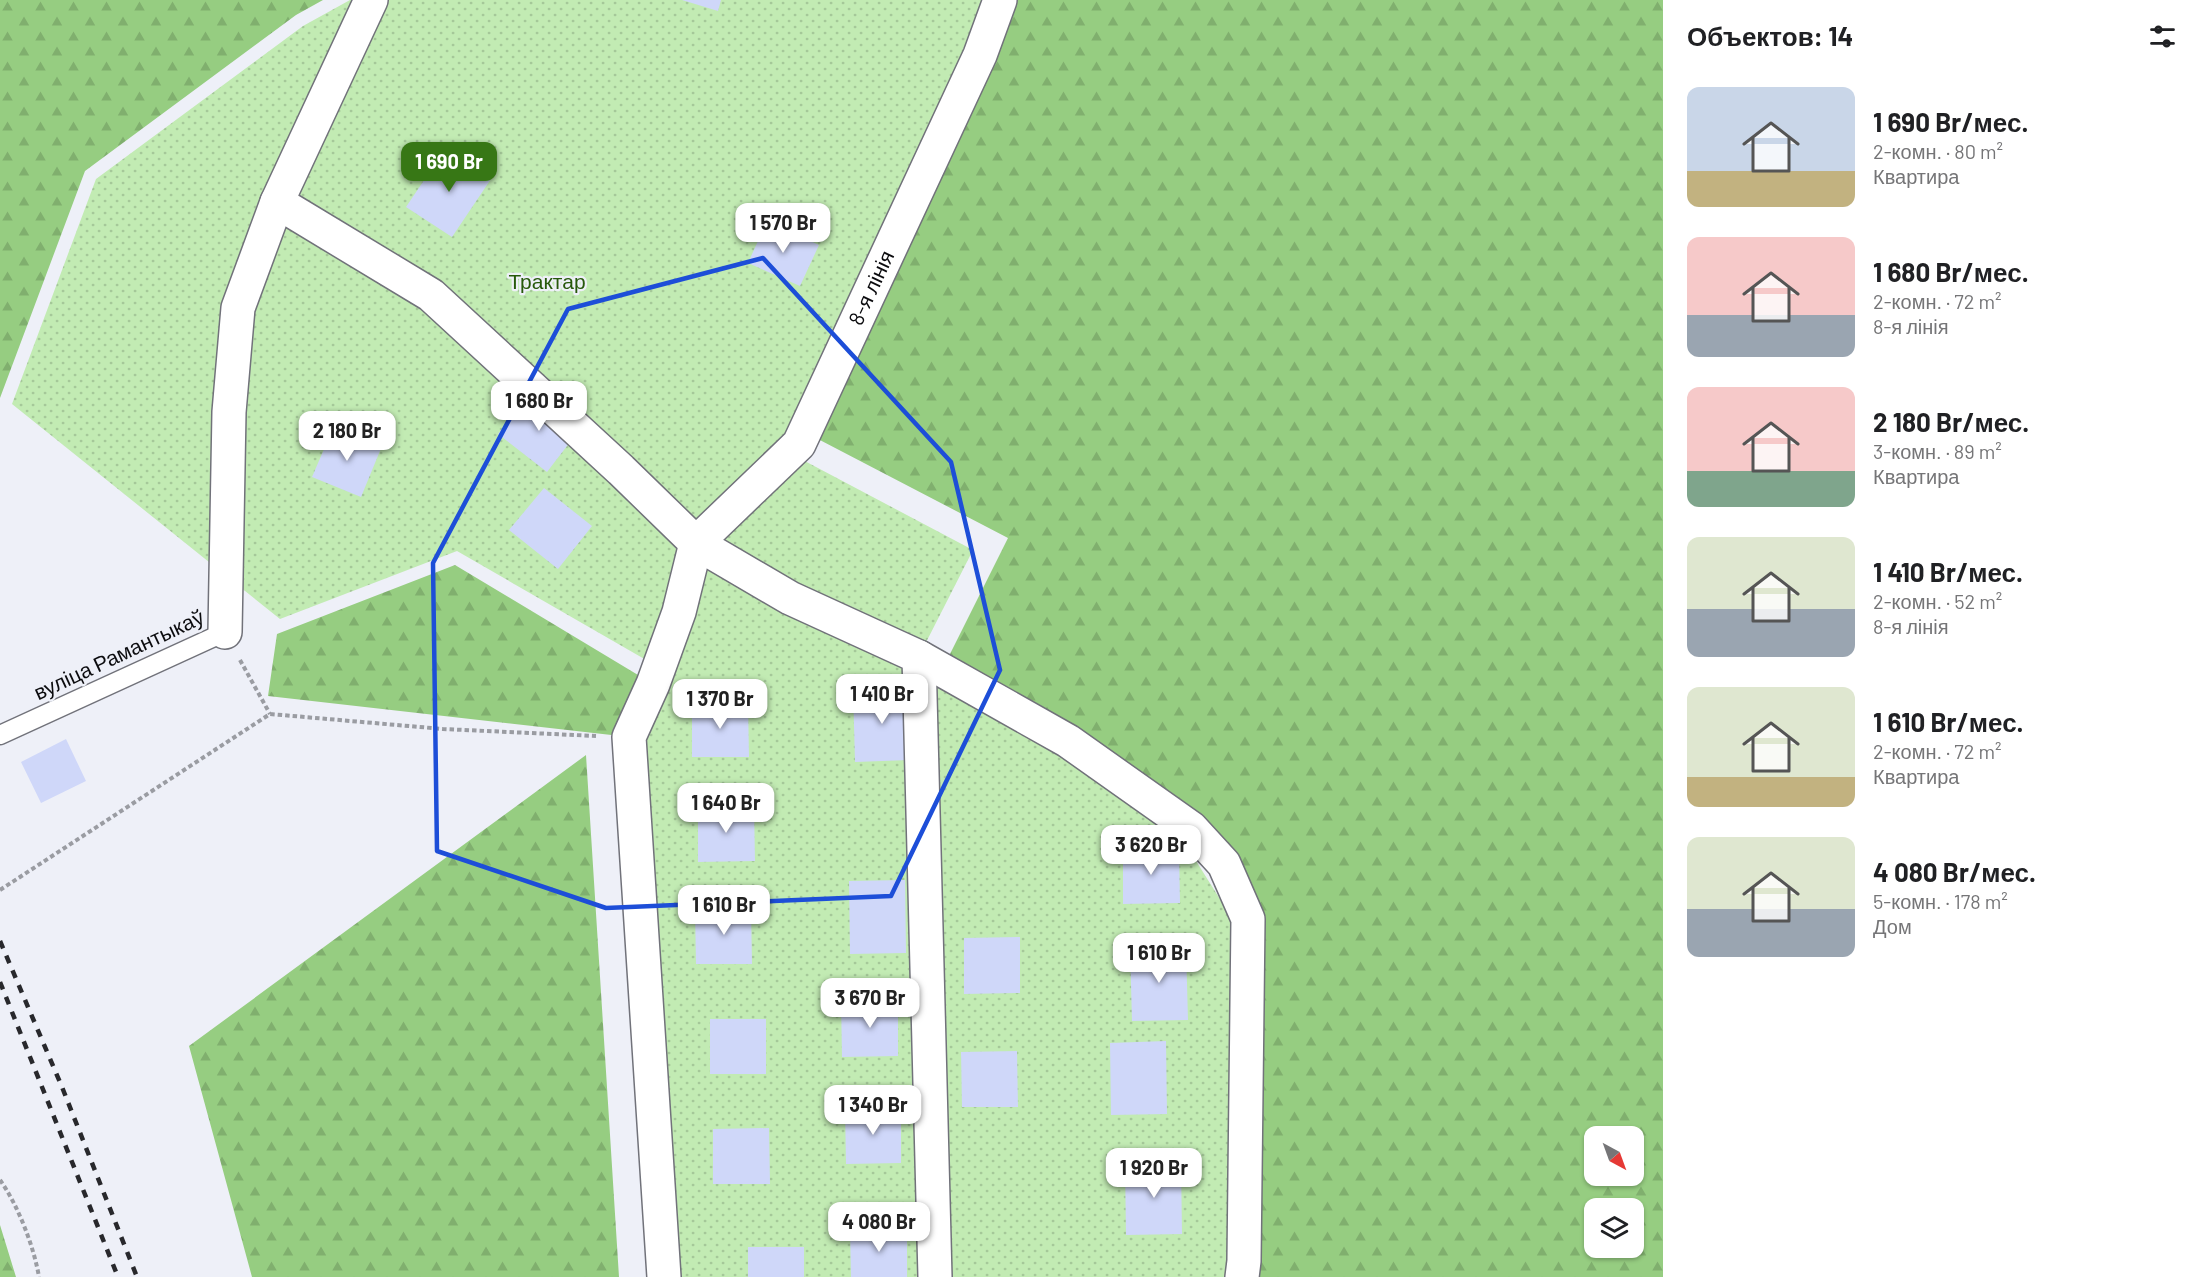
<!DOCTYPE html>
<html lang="ru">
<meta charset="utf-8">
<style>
body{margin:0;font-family:Barlow,sans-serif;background:#f2f2f2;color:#202124;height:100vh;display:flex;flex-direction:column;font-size:22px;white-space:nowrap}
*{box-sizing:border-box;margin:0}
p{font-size:20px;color:#757577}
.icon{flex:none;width:33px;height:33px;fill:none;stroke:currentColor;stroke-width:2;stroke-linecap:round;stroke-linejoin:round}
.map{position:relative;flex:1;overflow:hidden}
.side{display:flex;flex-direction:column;background:#fff;width:540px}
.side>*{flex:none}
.needle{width:39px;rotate:139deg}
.controls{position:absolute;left:1584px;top:1126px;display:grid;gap:12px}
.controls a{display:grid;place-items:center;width:60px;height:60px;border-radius:12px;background:#fff;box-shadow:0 2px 4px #0004;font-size:30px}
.price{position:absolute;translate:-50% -51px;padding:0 14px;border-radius:12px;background:#fff;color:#222;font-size:20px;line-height:39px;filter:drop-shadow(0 2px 3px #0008)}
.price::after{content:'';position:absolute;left:50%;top:36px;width:18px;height:14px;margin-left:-9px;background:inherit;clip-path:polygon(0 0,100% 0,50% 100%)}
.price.selected{background:#377715;color:#fff}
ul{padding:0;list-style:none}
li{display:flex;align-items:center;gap:18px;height:150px;padding:0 24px}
li span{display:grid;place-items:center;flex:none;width:168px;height:120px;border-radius:12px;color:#555}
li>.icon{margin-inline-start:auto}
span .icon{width:72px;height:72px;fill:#fffc;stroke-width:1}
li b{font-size:26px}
h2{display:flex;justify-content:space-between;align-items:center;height:72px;padding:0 24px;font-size:26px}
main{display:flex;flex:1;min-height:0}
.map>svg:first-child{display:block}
.forest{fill:url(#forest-firs);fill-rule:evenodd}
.garden{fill:url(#garden-dots)}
.building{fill:#cfd7f9}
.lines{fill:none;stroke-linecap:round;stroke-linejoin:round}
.lane-casing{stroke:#71727a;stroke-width:21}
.street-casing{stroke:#71727a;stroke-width:36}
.path{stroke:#9a9ca2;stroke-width:4;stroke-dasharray:4.5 3;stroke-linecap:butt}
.lane{stroke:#fff;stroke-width:18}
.street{stroke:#fff;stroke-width:33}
.rail{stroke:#28282c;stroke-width:4.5;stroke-dasharray:8 8;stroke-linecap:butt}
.marked{fill:none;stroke:#1d4ed8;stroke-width:4.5;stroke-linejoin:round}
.labels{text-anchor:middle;stroke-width:4.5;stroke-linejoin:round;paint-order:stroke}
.park-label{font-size:21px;fill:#27590b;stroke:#eef0f8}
.street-label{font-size:21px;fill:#0b0b0e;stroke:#eef0f8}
</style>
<main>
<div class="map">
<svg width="1663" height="1277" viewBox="0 0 1663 1277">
<defs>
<pattern id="forest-firs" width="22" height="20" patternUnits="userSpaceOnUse" patternTransform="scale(1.5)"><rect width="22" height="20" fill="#96cd81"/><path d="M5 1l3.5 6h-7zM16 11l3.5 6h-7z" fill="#80af6e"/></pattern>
<pattern id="garden-dots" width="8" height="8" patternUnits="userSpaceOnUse" patternTransform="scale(1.5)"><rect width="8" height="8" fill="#c2ebb3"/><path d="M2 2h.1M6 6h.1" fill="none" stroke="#a5c899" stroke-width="1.8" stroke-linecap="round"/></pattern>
</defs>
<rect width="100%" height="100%" fill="#eef0f8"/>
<path class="forest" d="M 0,0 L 323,0 L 296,15 L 85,171 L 0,398 Z
M 1014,0 L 1663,0 L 1663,1277 L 1255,1277 L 1262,915 L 1201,818 L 949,656 L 1008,538 L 816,438 ZM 1594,1137 L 1634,1137 L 1634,1176 L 1594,1176 ZM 1594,1209 L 1634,1209 L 1634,1248 L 1594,1248 Z
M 455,565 L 653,684 L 629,737 L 268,696 L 277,634 Z
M 586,755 L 619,1277 L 252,1277 L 189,1046 Z
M 0,1225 L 16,1277 L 0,1277 Z"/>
<path class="garden" d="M 350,0 L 986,0 L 968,50 L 782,449 L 973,550 L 914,666 L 1061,752 L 1181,837 L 1235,923 L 1229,1277 L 677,1277 L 643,739 L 660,668 L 457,551 L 280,619 L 12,404 L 96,179 L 303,26 Z"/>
<path class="building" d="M 682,0 L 721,0 L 718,11 Z
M 445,149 L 491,179 L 452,237 L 406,207 Z
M 767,221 L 819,245 L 800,286 L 748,263 Z
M 532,391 L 580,429 L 547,472 L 498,434 Z
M 334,426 L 382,446 L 361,497 L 312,477 Z
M 544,488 L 592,526 L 558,569 L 509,530 Z
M 909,688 L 910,760 L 855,762 L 853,689 Z
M 692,702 L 748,702 L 749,757 L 692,757 Z
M 66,739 L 86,781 L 41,803 L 21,762 Z
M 754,806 L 755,861 L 698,862 L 698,807 Z
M 1123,848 L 1179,848 L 1180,903 L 1123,904 Z
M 905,880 L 906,953 L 850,954 L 849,881 Z
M 751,908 L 752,964 L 696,964 L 695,909 Z
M 1020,937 L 1020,993 L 964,994 L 964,938 Z
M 1186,947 L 1188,1020 L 1132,1021 L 1130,948 Z
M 841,1001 L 898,1001 L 898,1056 L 842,1057 Z
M 710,1019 L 766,1019 L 766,1074 L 710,1074 Z
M 1166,1041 L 1167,1114 L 1111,1115 L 1110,1043 Z
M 1017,1051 L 1018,1107 L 962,1107 L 961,1052 Z
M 845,1108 L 901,1108 L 901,1163 L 846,1164 Z
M 769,1128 L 770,1184 L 713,1184 L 713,1129 Z
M 1181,1162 L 1182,1234 L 1126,1235 L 1125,1163 Z
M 850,1229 L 907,1229 L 907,1277 L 851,1277 Z
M 748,1247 L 804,1247 L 804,1277 L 748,1277 Z"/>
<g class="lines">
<defs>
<path id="lane" d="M 0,735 L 225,632"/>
<g id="street">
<path d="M 277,202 L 431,295 L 621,470 L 696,543 L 790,598 L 919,657 L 935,1277"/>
<path id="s1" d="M 696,543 L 799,444 L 980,55 L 1000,0"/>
<path d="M 225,632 L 229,412 L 238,308 L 277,202 L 371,0"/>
<path d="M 919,657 L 1068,741 L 1191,828 L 1224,864 L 1248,919 L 1244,1261 L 1242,1277"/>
<path d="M 664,1277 L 629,737 L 653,684 L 679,612 L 696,543"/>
</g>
</defs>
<use href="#lane" class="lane-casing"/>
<use href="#street" class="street-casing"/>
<path class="path" d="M 240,660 L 270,714
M 0,890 L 270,714 L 443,729 L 596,736
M 0,1180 C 18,1205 34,1247 39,1277"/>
<use href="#lane" class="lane"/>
<use href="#street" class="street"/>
<path class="rail" d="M 0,941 L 62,1087 L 137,1277
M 0,982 L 118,1277"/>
</g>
<path class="marked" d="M 763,258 L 951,462 L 1000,670 L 891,896 L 606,908 L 437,851 L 433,563 L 568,309 Z"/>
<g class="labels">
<g class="park-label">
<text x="547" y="289">Трактар</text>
</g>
<g class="street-label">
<text dy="7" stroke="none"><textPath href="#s1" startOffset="315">8-я лінія</textPath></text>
<text transform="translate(119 655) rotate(-25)" y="7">вуліца Рамантыкаў</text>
</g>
</g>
</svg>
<div class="controls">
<a><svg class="needle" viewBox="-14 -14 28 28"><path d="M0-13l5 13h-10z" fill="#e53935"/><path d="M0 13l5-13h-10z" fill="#757577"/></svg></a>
<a><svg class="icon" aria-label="layers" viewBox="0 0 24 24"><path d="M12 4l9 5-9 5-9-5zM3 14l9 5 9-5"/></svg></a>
</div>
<b class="price selected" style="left:449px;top:193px">1 690 Br</b>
<b class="price" style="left:783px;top:254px">1 570 Br</b>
<b class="price" style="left:539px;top:432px">1 680 Br</b>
<b class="price" style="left:347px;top:462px">2 180 Br</b>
<b class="price" style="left:882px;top:725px">1 410 Br</b>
<b class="price" style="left:720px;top:730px">1 370 Br</b>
<b class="price" style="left:726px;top:834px">1 640 Br</b>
<b class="price" style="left:1151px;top:876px">3 620 Br</b>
<b class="price" style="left:724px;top:936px">1 610 Br</b>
<b class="price" style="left:1159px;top:984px">1 610 Br</b>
<b class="price" style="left:870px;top:1029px">3 670 Br</b>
<b class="price" style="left:873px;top:1136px">1 340 Br</b>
<b class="price" style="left:1154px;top:1199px">1 920 Br</b>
<b class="price" style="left:879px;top:1253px">4 080 Br</b>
</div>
<section class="side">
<h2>Объектов: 14<svg class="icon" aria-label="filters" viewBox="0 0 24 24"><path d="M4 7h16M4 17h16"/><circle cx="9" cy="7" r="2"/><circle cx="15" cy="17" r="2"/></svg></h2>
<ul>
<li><span style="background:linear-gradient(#c9d6e8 70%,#c2b280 0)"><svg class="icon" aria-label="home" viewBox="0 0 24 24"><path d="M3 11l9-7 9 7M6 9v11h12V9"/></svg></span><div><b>1 690 Br/мес.</b><p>2-комн. · 80 m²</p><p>Квартира</p></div></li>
<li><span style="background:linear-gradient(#f6c9c9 65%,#9aa5b1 0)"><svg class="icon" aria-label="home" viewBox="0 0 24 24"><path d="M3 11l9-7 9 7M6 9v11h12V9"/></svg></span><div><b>1 680 Br/мес.</b><p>2-комн. · 72 m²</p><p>8-я лінія</p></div></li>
<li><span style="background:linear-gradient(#f6c9c9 70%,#7fa58c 0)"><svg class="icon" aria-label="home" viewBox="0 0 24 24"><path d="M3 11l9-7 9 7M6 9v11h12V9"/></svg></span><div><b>2 180 Br/мес.</b><p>3-комн. · 89 m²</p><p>Квартира</p></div></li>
<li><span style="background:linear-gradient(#dfe7d0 60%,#9aa5b1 0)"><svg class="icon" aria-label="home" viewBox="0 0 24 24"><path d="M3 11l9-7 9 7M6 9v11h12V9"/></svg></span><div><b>1 410 Br/мес.</b><p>2-комн. · 52 m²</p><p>8-я лінія</p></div></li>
<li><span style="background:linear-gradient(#dfe7d0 75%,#c2b280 0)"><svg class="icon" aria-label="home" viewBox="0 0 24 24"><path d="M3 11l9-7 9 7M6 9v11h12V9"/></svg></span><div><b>1 610 Br/мес.</b><p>2-комн. · 72 m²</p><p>Квартира</p></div></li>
<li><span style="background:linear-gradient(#dfe7d0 60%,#9aa5b1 0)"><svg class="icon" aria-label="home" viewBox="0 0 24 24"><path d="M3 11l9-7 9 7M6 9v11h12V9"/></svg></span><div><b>4 080 Br/мес.</b><p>5-комн. · 178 m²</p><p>Дом</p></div></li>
</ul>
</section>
</main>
